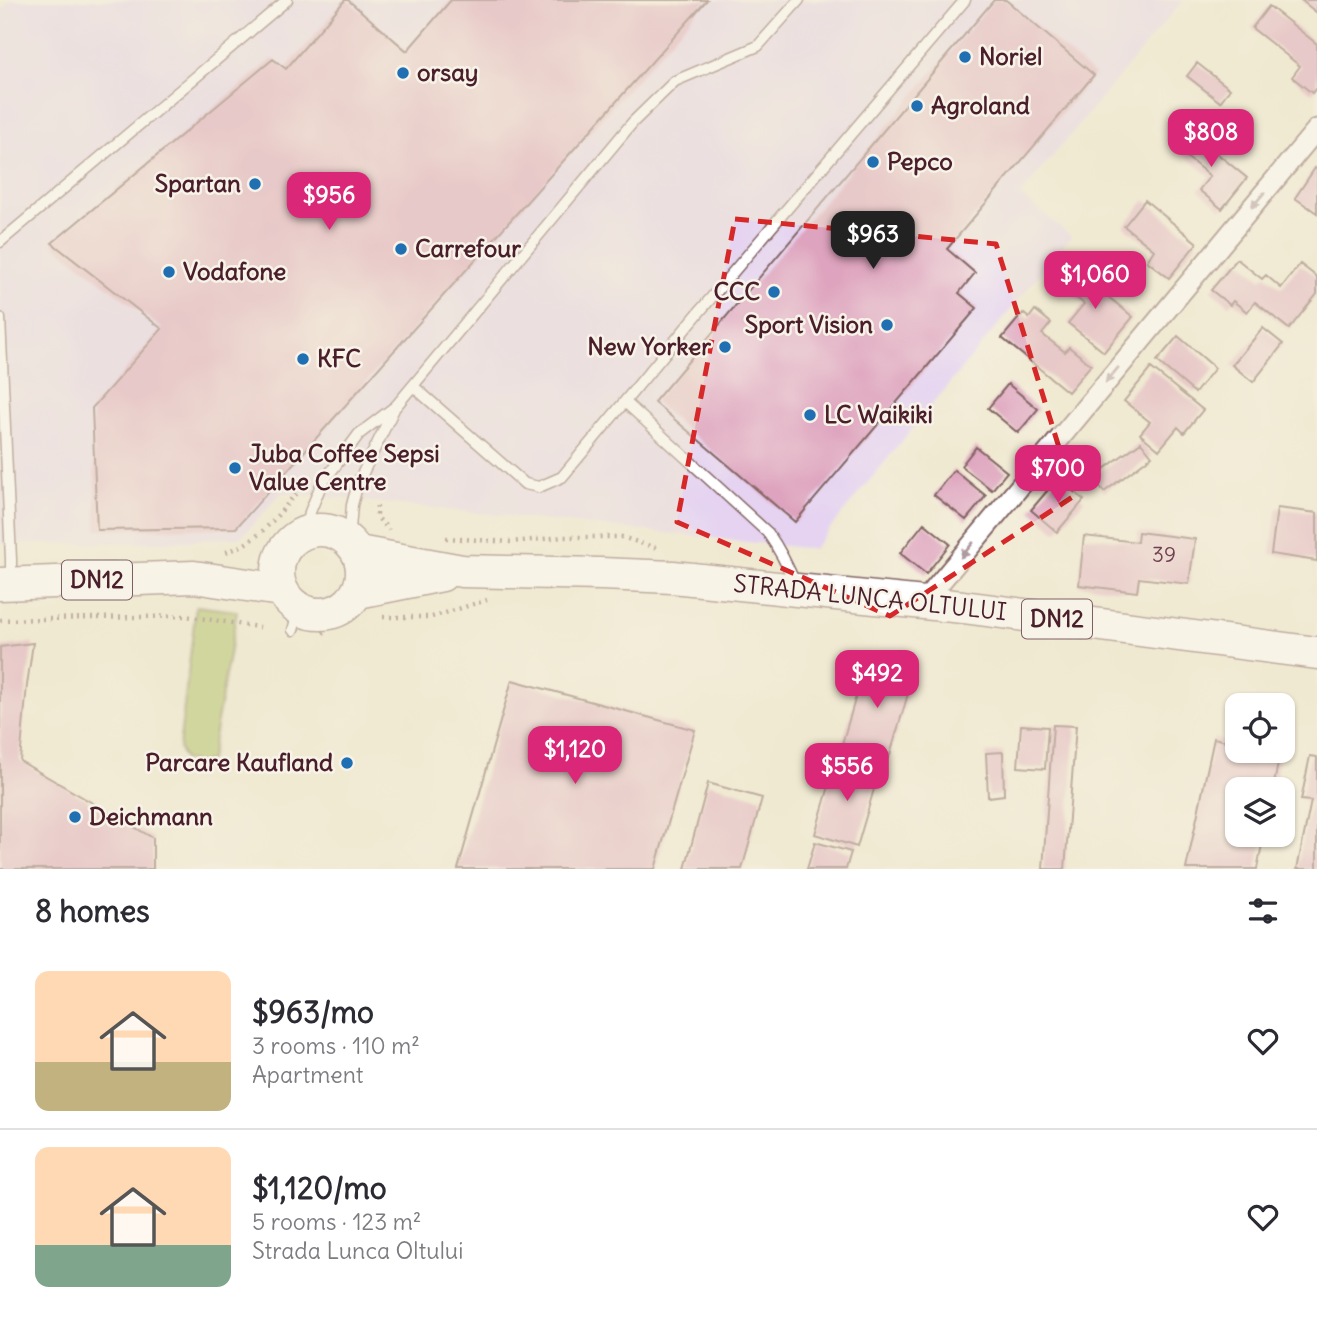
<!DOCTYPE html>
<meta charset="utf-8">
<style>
body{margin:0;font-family:Delius,sans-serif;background:#f7f7f7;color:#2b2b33;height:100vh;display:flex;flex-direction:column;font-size:26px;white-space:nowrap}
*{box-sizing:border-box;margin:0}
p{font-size:23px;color:#7c7c81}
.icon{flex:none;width:38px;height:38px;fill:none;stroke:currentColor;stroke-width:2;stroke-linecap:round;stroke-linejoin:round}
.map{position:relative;height:869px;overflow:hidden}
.side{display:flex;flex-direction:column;background:#fff;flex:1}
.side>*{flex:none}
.controls{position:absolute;left:1225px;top:693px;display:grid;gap:14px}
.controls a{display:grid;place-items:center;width:70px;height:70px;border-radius:14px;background:#fff;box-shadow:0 2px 5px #0004;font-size:35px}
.price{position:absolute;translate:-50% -60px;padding:0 16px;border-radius:14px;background:#db2777;color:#fff;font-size:23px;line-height:46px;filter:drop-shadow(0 2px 4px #0008)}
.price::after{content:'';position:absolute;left:50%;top:42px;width:21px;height:16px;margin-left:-10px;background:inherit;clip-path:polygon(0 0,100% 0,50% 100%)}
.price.current{background:#222;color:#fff}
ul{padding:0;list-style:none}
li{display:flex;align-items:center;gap:21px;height:175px;padding:0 35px}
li+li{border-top:2px solid #e1e1e2}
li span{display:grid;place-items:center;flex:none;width:196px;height:140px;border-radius:14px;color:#555}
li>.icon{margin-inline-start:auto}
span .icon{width:84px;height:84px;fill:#fffc;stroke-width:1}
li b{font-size:30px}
h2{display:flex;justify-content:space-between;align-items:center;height:84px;padding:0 35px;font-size:30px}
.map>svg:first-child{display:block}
.built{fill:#e5d3f1}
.green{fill:#acbf63;stroke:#7b6f47;stroke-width:2}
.building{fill:#dea3be}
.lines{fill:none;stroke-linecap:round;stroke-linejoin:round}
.service-casing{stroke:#846665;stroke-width:13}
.minor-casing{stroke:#846665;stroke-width:23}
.primary-casing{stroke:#846665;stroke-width:35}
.path{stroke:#846665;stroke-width:4.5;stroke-dasharray:2 5;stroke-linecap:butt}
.service{stroke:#fff;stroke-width:10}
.minor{stroke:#fff;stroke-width:19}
.primary{stroke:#fff;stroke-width:32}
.oneway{fill:#ae9aa0}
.marked{fill:none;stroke:#d62828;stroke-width:5;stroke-dasharray:14 9;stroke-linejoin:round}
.poi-dot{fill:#1f6fb2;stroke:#f7f3e8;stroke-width:2.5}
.labels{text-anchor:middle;stroke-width:5;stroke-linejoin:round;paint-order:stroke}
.number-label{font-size:21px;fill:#6f4050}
.shield{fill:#f7f3e8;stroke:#7e5f64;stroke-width:2}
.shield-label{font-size:23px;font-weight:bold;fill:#4a1f2b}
.poi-label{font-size:24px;font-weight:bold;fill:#4a1f2b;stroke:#f7f3e8;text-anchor:start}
.street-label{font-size:24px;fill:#4a1f2b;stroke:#f7f3e8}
</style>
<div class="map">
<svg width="1317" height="869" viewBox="0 0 1317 869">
<rect width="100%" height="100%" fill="#f7f3e8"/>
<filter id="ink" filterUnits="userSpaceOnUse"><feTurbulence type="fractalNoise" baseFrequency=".0143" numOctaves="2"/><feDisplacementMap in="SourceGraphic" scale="14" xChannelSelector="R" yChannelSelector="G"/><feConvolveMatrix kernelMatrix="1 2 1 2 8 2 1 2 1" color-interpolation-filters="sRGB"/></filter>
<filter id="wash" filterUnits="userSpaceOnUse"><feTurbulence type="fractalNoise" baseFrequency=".00686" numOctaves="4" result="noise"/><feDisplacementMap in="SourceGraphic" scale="28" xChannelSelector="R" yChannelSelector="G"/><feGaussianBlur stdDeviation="1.57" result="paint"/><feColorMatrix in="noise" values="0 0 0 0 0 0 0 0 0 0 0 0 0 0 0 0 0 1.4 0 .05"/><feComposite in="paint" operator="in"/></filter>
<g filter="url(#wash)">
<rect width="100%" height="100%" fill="#f0e9d1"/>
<path class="built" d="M 11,0 L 1183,0 L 1020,195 L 1071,236 L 813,549 L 282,492 L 241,537 L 166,542 L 0,544 L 0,11 Z"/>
<path class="green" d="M 196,606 L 237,611 L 210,760 L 198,763 L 184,760 L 179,748 Z"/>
<g id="blocks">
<path class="building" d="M 345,0 L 348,0 L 407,51 L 451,0 L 707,0 L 236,528 L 97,530 L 92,408 L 162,329 L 52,243 L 273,59 L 286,69 Z
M 994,0 L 1006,0 L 1094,75 L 947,249 L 975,273 L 959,293 L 977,308 L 795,522 L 654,402 Z
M 1301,0 L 1317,0 L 1317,13 Z
M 1269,6 L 1317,44 L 1317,87 L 1312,93 L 1292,77 L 1300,66 L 1252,28 Z
M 1197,63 L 1230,89 L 1220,102 L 1187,76 Z
M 1187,129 L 1247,178 L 1222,209 L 1199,190 L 1210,176 L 1173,146 Z
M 1315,168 L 1317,169 L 1317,213 L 1295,198 Z
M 1145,200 L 1197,243 L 1169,278 L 1147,261 L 1154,250 L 1124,226 Z
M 1237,259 L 1262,279 L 1266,275 L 1281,288 L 1300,264 L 1317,277 L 1317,294 L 1289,329 L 1255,302 L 1247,312 L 1233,301 L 1230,305 L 1211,290 Z
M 1070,266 L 1133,317 L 1104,352 L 1068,323 L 1084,304 L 1057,282 Z
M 1035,310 L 1051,323 L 1042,334 L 1065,352 L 1069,347 L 1091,365 L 1068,392 L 1002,338 L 1023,313 L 1029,318 Z
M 1263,328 L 1283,344 L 1253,382 L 1232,365 Z
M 1178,336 L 1215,368 L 1195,393 L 1157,361 Z
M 1151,368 L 1203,410 L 1184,433 L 1178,427 L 1159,450 L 1140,434 L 1150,422 L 1124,401 Z
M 1008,384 L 1038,409 L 1018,433 L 988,408 Z
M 1141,442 L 1152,456 L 1104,492 L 1093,477 Z
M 976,447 L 1007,472 L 992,490 L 961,466 Z
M 954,470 L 986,496 L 966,520 L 934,495 Z
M 1058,478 L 1084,500 L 1057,532 L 1031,510 Z
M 1277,508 L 1317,513 L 1317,561 L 1271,554 Z
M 924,523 L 950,544 L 926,574 L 900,553 Z
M 1138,532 L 1195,539 L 1189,584 L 1139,578 L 1137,592 L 1079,585 L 1084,536 L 1137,542 Z
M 33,643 L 27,685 L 20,761 L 153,838 L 153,869 L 0,869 L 0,647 Z
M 866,662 L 913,677 L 889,758 L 842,744 Z
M 512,680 L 695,730 L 655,869 L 458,869 Z
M 1021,725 L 1048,727 L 1045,769 L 1018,767 Z
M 1053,725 L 1076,726 L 1065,869 L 1043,869 Z
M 1214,738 L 1237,744 L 1237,751 L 1270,751 L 1280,753 L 1273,789 L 1237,789 L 1237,835 L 1264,835 L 1257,869 L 1186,869 Z
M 1003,752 L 1004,795 L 988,797 L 986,753 Z
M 1310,756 L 1317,757 L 1317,869 L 1297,869 L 1311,801 L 1301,800 Z
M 837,759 L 879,772 L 857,847 L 815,834 Z
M 708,783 L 762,798 L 742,869 L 685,869 Z
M 815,842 L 851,852 L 846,869 L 807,869 Z"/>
</g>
</g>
<g filter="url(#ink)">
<use href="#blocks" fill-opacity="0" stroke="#846665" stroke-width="2"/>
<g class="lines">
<defs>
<path id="service" d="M 0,242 L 287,0
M 0,318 L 11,559 L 11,580
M 413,386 L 525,484 L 539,487 L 562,477 L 700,311 L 965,0
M 625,402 L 768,533 C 780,550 788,566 796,586
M 307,531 L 310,512 L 321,485 L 359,434 L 396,406 L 633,122 L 675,81 L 758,46 L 799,0
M 349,541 L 352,505 L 358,483 L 394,409
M 293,630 L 299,610"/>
<path id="minor" d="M 923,603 L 1317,129"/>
<path id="primary" d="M278 572a42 42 0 1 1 84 0a42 42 0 1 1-84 0Z
M 358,552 L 462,571 L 601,574 L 673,577 L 797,590 L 963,607 L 1317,653
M 0,584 L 194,577 L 281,590
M 358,592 L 442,575"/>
</defs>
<use href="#service" class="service-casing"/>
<use href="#minor" class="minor-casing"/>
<use href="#primary" class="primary-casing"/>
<path class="path" d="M 377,506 L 377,517 L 389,530
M 446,538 L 511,542 L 564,537 L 622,537 L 656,548
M 226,552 C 260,542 277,515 300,489
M 383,617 L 432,617 L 487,600
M 0,620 L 185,616 L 265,628
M 323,633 L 341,620 L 349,619"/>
<use href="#service" class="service"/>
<use href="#minor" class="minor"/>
<use href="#primary" class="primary"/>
</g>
<defs><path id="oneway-solid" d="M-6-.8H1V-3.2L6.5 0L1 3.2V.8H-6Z" transform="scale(1.75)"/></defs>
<g class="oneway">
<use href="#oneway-solid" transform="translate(1258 200) rotate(130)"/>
<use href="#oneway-solid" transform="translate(1112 375) rotate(130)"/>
<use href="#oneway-solid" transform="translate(967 550) rotate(130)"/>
</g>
</g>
<path d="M0 0H1317V869H0ZM 735,219 L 996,244 L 1074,496 L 890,616 L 677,522 Z" fill="#f0e9d1" fill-opacity=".55" fill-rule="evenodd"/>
<path class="marked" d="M 735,219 L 996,244 L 1074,496 L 890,616 L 677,522 Z"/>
<g class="poi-dot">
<circle cx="965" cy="57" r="7"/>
<circle cx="403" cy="73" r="7"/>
<circle cx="917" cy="106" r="7"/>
<circle cx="873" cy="162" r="7"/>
<circle cx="255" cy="184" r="7"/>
<circle cx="401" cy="249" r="7"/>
<circle cx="169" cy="272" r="7"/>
<circle cx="774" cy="292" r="7"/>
<circle cx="887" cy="325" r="7"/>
<circle cx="725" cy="347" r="7"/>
<circle cx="303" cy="359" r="7"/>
<circle cx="810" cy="415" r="7"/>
<circle cx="235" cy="468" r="7"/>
<circle cx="347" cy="763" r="7"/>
<circle cx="75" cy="817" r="7"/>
</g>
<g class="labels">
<g class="number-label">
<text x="1164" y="562">39</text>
</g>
<g class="shield">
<rect x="62" y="560.5" width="70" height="39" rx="5"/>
<rect x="1022" y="599.5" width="70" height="39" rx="5"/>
</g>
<g class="shield-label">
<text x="97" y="588">DN12</text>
<text x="1057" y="627">DN12</text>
</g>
<g class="poi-label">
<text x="979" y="65">Noriel</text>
<text x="417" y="81">orsay</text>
<text x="931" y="114">Agroland</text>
<text x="887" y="170">Pepco</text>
<text x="241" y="192" text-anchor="end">Spartan</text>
<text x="415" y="257">Carrefour</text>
<text x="183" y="280">Vodafone</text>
<text x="760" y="300" text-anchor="end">CCC</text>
<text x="873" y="333" text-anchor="end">Sport Vision</text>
<text x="711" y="355" text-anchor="end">New Yorker</text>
<text x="317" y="367">KFC</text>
<text x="824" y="423">LC Waikiki</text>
<text x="249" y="462">Juba Coffee Sepsi<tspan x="249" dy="28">Value Centre</tspan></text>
<text x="333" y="771" text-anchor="end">Parcare Kaufland</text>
<text x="89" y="825">Deichmann</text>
</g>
<g class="street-label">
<text transform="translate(870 598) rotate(6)" y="8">STRADA LUNCA OLTULUI</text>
</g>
</g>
</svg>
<div class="controls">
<a><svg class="icon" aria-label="locate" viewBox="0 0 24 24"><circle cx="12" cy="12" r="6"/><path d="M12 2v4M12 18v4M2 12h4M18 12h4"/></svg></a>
<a><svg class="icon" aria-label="layers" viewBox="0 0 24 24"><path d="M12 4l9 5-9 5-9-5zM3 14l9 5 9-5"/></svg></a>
</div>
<b class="price" style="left:1211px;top:169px">$808</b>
<b class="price" style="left:329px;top:232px">$956</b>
<b class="price current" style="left:873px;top:271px">$963</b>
<b class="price" style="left:1095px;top:311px">$1,060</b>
<b class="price" style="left:1058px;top:505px">$700</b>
<b class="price" style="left:877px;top:710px">$492</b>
<b class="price" style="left:575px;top:786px">$1,120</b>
<b class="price" style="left:847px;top:803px">$556</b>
</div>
<section class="side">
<h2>8 homes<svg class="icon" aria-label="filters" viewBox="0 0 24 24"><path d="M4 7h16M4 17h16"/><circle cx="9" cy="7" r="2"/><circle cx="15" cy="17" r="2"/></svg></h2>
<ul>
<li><span style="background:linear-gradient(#ffd9b3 65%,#c2b280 0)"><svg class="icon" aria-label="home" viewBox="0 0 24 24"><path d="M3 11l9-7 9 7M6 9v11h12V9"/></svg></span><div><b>$963/mo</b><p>3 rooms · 110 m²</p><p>Apartment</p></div><svg class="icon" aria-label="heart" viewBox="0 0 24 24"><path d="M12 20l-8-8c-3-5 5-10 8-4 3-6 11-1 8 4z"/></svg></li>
<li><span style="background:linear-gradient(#ffd9b3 70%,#7fa58c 0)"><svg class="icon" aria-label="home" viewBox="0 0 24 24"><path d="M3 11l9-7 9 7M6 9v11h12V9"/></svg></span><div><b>$1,120/mo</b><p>5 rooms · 123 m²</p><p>Strada Lunca Oltului</p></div><svg class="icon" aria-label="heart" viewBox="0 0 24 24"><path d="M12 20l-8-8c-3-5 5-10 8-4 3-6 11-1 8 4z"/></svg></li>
</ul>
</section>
